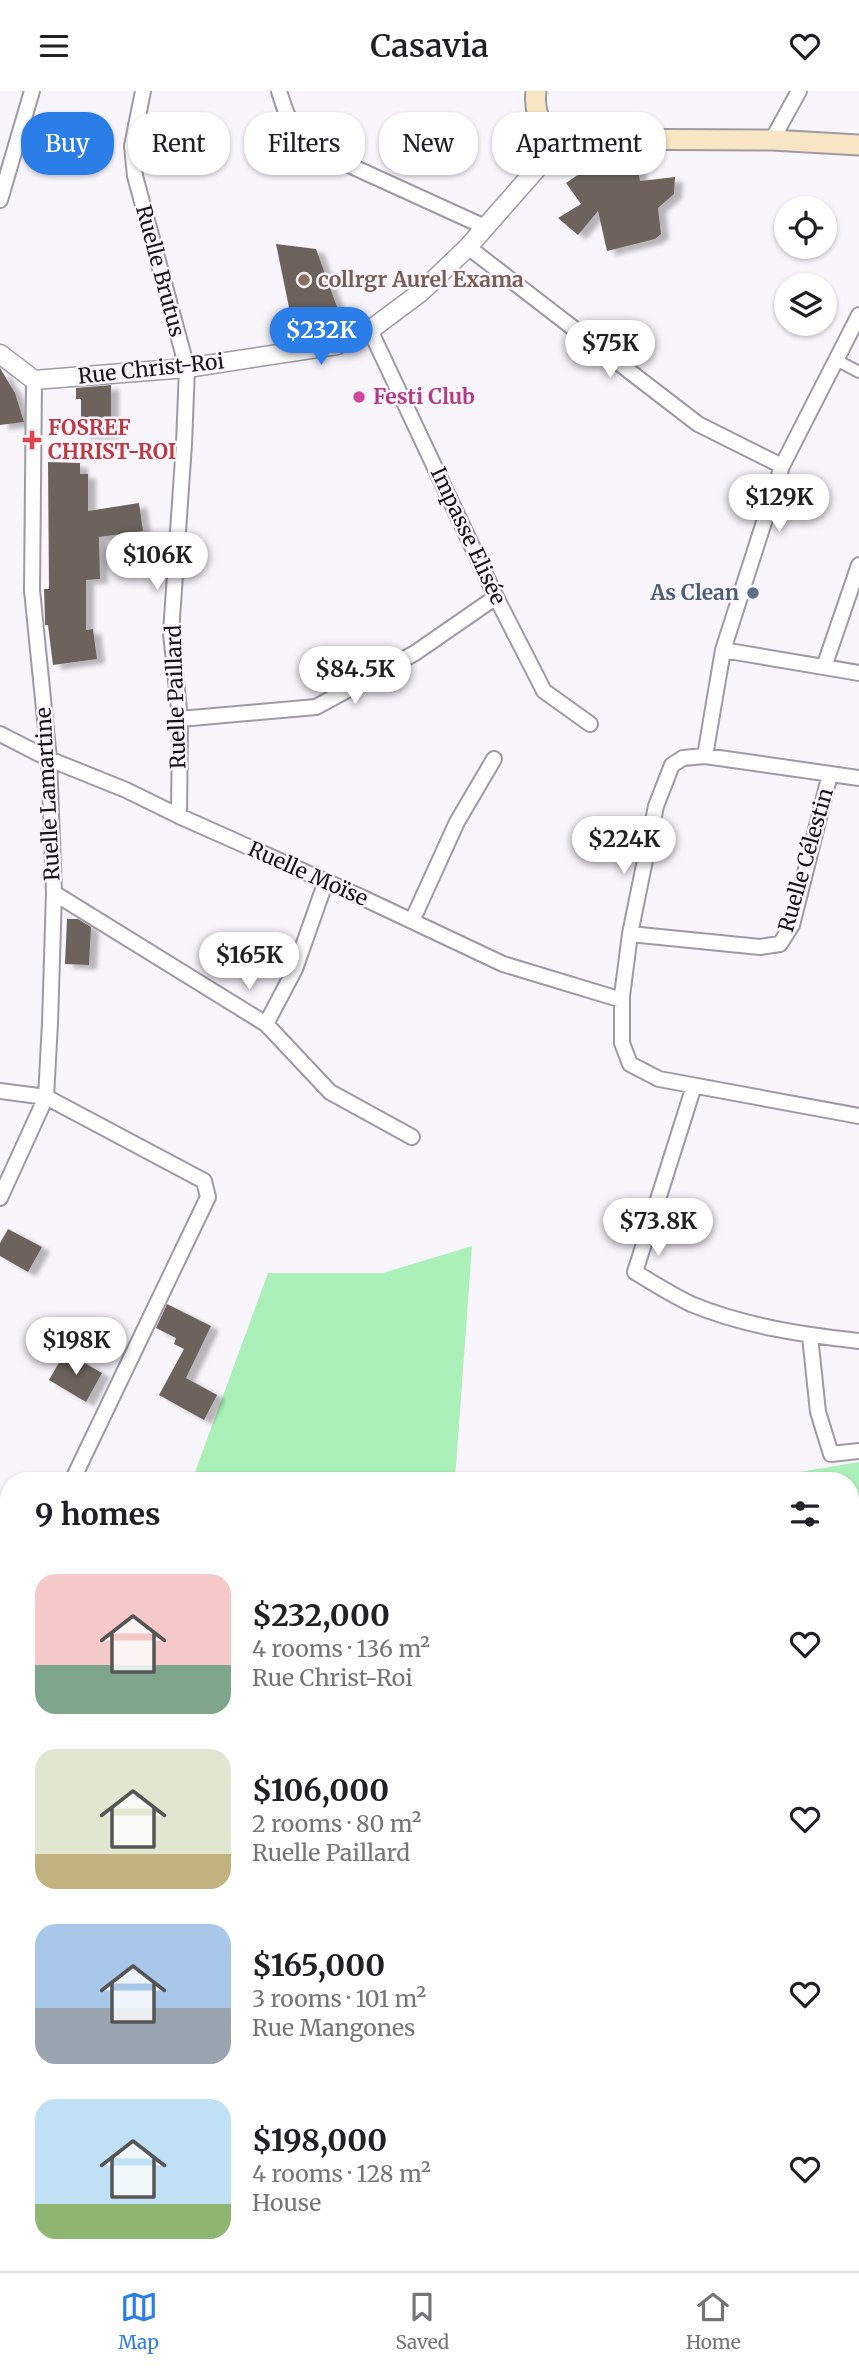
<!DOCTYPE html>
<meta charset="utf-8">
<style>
body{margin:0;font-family:Merriweather,serif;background:#f6f6f6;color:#202124;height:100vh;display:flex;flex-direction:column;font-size:26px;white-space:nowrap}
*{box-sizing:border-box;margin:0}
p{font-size:23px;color:#757577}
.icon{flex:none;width:38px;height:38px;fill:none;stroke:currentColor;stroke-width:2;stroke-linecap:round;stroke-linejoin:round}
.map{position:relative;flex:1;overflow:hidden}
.panel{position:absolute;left:0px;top:1381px;width:859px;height:800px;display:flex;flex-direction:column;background:#fff;border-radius:28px 28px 0 0;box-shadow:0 2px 5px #0004}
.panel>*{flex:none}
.top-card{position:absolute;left:21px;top:21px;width:817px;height:63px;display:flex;gap:14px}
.tools{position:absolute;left:774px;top:105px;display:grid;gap:14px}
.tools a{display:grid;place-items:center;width:63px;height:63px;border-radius:50%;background:#fff;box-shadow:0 2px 5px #0004;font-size:35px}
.price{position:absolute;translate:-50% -60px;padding:0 16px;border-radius:24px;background:#fff;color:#222;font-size:23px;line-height:46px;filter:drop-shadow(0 2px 4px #0008)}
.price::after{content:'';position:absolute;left:50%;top:42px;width:21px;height:16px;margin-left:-10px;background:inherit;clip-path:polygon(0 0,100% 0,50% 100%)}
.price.selected{background:#2b7de8;color:#fff}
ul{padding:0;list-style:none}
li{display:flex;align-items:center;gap:21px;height:175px;padding:0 35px}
li span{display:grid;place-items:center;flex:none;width:196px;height:140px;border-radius:21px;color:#555}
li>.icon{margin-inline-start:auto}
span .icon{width:84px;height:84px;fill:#fffc;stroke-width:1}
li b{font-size:30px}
h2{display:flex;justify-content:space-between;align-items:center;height:84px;padding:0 35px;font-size:30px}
.chip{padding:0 24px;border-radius:28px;background:#fff;box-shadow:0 2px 5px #0004;font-size:24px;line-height:63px}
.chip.selected{background:#2b7de8;color:#fff}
header{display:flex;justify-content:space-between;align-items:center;height:91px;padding:0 35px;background:#fff;font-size:32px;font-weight:600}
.dock{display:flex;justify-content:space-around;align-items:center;height:98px;border-top:2px solid #e0e0e0;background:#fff;font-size:19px;color:#757577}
.dock a{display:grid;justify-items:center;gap:4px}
.dock .selected{color:#2b7de8}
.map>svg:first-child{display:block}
.industrial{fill:#fde7e9}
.green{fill:#abf0b9}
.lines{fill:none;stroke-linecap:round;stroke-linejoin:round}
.stream{stroke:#3782a2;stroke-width:5}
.building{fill:#6d645b;filter:url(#shadow)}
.pedestrian-casing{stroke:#9e9aa5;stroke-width:14}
.minor-casing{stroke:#9e9aa5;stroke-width:18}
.tertiary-casing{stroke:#9e9aa5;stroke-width:21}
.secondary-casing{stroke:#9e9aa5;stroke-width:23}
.pedestrian{stroke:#fff;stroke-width:10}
.minor{stroke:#fff;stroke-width:14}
.tertiary{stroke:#fff;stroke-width:18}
.secondary{stroke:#f8e5c4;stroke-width:19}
.education-dot{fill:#8d6e63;stroke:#f9f5fd;stroke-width:2.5}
.hotel-dot{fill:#d1479c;stroke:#f9f5fd;stroke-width:2.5}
.health-dot{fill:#e0444e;stroke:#f9f5fd;stroke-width:2.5}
.service-dot{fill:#5c6f8a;stroke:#f9f5fd;stroke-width:2.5}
.labels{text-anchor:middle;stroke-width:5;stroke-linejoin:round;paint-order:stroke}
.street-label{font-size:21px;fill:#151317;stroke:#f9f5fd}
.education-label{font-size:21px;font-weight:bold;fill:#785e54;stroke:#f9f5fd;text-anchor:start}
.hotel-label{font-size:21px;font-weight:bold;fill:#b23c85;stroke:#f9f5fd;text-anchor:start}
.health-label{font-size:21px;font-weight:bold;fill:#be3a42;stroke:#f9f5fd;text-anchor:start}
.service-label{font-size:21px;font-weight:bold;fill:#4e5e75;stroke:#f9f5fd;text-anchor:end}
</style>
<header><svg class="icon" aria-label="menu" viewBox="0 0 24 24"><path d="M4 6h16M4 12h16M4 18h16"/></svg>Casavia<svg class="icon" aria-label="heart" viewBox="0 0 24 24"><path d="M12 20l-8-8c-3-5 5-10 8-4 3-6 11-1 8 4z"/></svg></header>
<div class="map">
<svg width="859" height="2180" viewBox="0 0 859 2180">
<defs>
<filter id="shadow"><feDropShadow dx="8" dy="4.5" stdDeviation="2" flood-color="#0004"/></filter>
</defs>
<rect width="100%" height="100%" fill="#f9f5fd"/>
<path class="industrial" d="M 851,2037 L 859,2037 L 859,2180 L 597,2180 L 603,2172 L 850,2172 Z"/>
<path class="green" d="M 472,1155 L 455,1389 L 192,1389 L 268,1182 L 383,1182 Z
M 859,1371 L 859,1639 L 853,1639 L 851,1655 L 850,1390 L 751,1389 Z
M 9,1898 L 9,2172 L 363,2172 L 357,2180 L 0,2180 L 0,1922 Z
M 859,1920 L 859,2037 L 851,2037 L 851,1921 Z
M 404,2172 L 491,2172 L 500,2179 L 415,2180 Z
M 529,2172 L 603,2172 L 597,2180 L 524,2180 Z"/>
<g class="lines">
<path class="stream" d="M 850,1618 L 859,1611
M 0,1857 L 9,1837
M 350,2180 L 357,2172"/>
</g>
<path class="building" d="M 636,67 L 640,90 L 675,86 L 674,103 L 658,117 L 661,143 L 655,148 L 607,160 L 598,120 L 578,144 L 558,127 L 581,113 L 566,92 L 588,77 Z
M 276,153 L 316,158 L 340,224 L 293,236 Z
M 0,277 L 15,302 L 24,331 L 0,334 Z
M 111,294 L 111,343 L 81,343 L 81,308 L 76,308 L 76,297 Z
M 48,371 L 80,372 L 80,383 L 88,383 L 88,420 L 139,412 L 143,440 L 99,446 L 100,488 L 86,489 L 86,539 L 93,538 L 97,568 L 53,574 L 48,534 L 45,534 L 45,529 L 44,498 L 49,498 Z
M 67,828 L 78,828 L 91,836 L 89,874 L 65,873 Z
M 8,1138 L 42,1156 L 28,1181 L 0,1165 L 0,1152 Z
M 167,1213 L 211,1235 L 186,1287 L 217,1304 L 204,1329 L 159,1304 L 184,1258 L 174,1253 L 176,1247 L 156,1237 Z
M 65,1261 L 102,1282 L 86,1311 L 49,1289 Z"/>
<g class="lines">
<defs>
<path id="pedestrian" d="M 836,269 L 859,281"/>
<path id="minor" d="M 143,0 L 132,55 L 135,85 L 187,277 L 184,353 L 171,542 L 180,628 L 179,725
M 279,0 C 290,36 294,44 327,64 L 485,136
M 772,49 L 799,0
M 0,109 L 32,0
M 468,156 L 698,333 L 782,375
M 370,239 L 496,506 L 544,600 L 590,633
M 723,559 L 859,582
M 824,576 L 859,474
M 180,628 L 316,616 L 415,562 L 496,506
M 0,643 L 49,668 L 126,699 L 179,725 L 361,806 L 503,873 L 622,909
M 705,665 L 723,559 L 782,375 L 859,224
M 859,687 L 705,665 L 683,667 L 672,674 L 656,715 L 630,843 L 622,905 L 622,952 L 630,973 L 659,988 L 859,1025
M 54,802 L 266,933 L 330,1001 L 412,1046
M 412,830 L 457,731 L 494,668
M 630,843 L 760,856 L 780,853 L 792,834 L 830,683
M 266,933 L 295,878 L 326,790
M 694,995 L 635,1181 C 653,1192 672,1204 691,1213 C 744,1235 803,1244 859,1250
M 0,1000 L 46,1006 L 204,1090 L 208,1106 L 72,1390
M 0,1107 L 46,1006 L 50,932 L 54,802 L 49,668 L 32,499 L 34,289
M 810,1245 L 818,1321 L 831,1363 L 859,1360"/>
<path id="tertiary" d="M 0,263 L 34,289 L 187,277 L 337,254 L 370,239 L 421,201 L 468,156 L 540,74 L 557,45"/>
<path id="secondary" d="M 536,0 C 533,26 543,41 569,48 L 772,49 L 859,54"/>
</defs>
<use href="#pedestrian" class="pedestrian-casing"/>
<use href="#minor" class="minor-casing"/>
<use href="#tertiary" class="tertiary-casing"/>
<use href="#secondary" class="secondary-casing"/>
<use href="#pedestrian" class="pedestrian"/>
<use href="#minor" class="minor"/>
<use href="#tertiary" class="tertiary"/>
<use href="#secondary" class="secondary"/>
</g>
<circle class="education-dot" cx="304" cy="189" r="7"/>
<circle class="hotel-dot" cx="359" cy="306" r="7"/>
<path class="health-dot" d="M28.5 338.5h7v7h7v7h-7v7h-7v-7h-7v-7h7z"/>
<circle class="service-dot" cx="753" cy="502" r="7"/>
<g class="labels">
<g class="street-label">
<text transform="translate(160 180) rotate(75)" y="7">Ruelle Brutus</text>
<text transform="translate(151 278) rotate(-6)" y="7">Rue Christ-Roi</text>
<text transform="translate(468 445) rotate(65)" y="7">Impasse Elisée</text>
<text transform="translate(176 606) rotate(-92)" y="7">Ruelle Paillard</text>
<text transform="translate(48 703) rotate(-93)" y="7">Ruelle Lamartine</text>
<text transform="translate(806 769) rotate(-74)" y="7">Ruelle Célestin</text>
<text transform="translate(308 783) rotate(24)" y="7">Ruelle Moïse</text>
</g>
<g class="education-label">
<text x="318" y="196">collrgr Aurel Exama</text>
</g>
<g class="hotel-label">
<text x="373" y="313">Festi Club</text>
</g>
<g class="health-label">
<text x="48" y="344">FOSREF<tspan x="48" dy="24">CHRIST-ROI</tspan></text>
</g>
<g class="service-label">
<text x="739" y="509">As Clean</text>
</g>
</g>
</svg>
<div class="tools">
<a><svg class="icon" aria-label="locate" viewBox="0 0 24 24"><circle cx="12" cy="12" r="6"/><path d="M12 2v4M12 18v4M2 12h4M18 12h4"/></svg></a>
<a><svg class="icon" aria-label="layers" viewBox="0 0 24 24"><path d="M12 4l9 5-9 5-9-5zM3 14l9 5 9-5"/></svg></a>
</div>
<b class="price selected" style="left:321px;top:276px">$232K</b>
<b class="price" style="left:610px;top:289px">$75K</b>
<b class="price" style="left:779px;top:443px">$129K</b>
<b class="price" style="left:157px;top:501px">$106K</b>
<b class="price" style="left:355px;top:615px">$84.5K</b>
<b class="price" style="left:624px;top:785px">$224K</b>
<b class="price" style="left:249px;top:901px">$165K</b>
<b class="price" style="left:658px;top:1167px">$73.8K</b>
<b class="price" style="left:76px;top:1286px">$198K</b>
<div class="top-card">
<a class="chip selected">Buy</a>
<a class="chip">Rent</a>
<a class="chip">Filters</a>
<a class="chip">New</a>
<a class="chip">Apartment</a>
</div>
<section class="panel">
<h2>9 homes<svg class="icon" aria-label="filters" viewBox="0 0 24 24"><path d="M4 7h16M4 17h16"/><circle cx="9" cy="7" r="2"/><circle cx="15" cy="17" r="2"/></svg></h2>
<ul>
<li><span style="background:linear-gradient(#f6c9c9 65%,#7fa58c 0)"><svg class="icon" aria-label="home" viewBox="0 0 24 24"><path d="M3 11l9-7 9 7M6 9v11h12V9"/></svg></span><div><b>$232,000</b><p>4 rooms · 136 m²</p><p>Rue Christ-Roi</p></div><svg class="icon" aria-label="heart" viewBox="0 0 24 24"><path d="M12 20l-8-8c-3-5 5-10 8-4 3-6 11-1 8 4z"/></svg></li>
<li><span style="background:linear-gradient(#dfe7d0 75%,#c2b280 0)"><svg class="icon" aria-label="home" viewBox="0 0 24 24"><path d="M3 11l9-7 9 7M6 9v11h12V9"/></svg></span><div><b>$106,000</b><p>2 rooms · 80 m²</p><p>Ruelle Paillard</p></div><svg class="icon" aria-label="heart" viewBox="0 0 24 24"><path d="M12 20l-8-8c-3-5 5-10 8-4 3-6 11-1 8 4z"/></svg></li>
<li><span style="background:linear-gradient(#a9c7e8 60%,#9aa5b1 0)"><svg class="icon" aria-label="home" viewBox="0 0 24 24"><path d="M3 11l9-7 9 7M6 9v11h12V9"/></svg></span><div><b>$165,000</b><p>3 rooms · 101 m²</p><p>Rue Mangones</p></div><svg class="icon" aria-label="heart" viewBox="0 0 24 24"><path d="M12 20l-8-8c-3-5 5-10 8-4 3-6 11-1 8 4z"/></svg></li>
<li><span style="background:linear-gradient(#bfe0f5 75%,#8fb573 0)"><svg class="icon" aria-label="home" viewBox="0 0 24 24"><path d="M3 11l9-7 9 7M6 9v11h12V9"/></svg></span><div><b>$198,000</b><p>4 rooms · 128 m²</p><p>House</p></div><svg class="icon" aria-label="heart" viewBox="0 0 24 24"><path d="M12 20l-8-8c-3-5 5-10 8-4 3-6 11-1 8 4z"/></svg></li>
</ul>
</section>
</div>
<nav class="dock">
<a class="selected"><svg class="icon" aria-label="map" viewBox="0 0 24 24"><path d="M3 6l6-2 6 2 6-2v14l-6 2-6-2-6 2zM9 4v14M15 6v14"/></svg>Map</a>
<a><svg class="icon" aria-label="saved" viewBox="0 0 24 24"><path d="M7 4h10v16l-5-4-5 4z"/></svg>Saved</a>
<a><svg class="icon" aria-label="home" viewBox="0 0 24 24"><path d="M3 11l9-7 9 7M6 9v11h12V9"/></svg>Home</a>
</nav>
